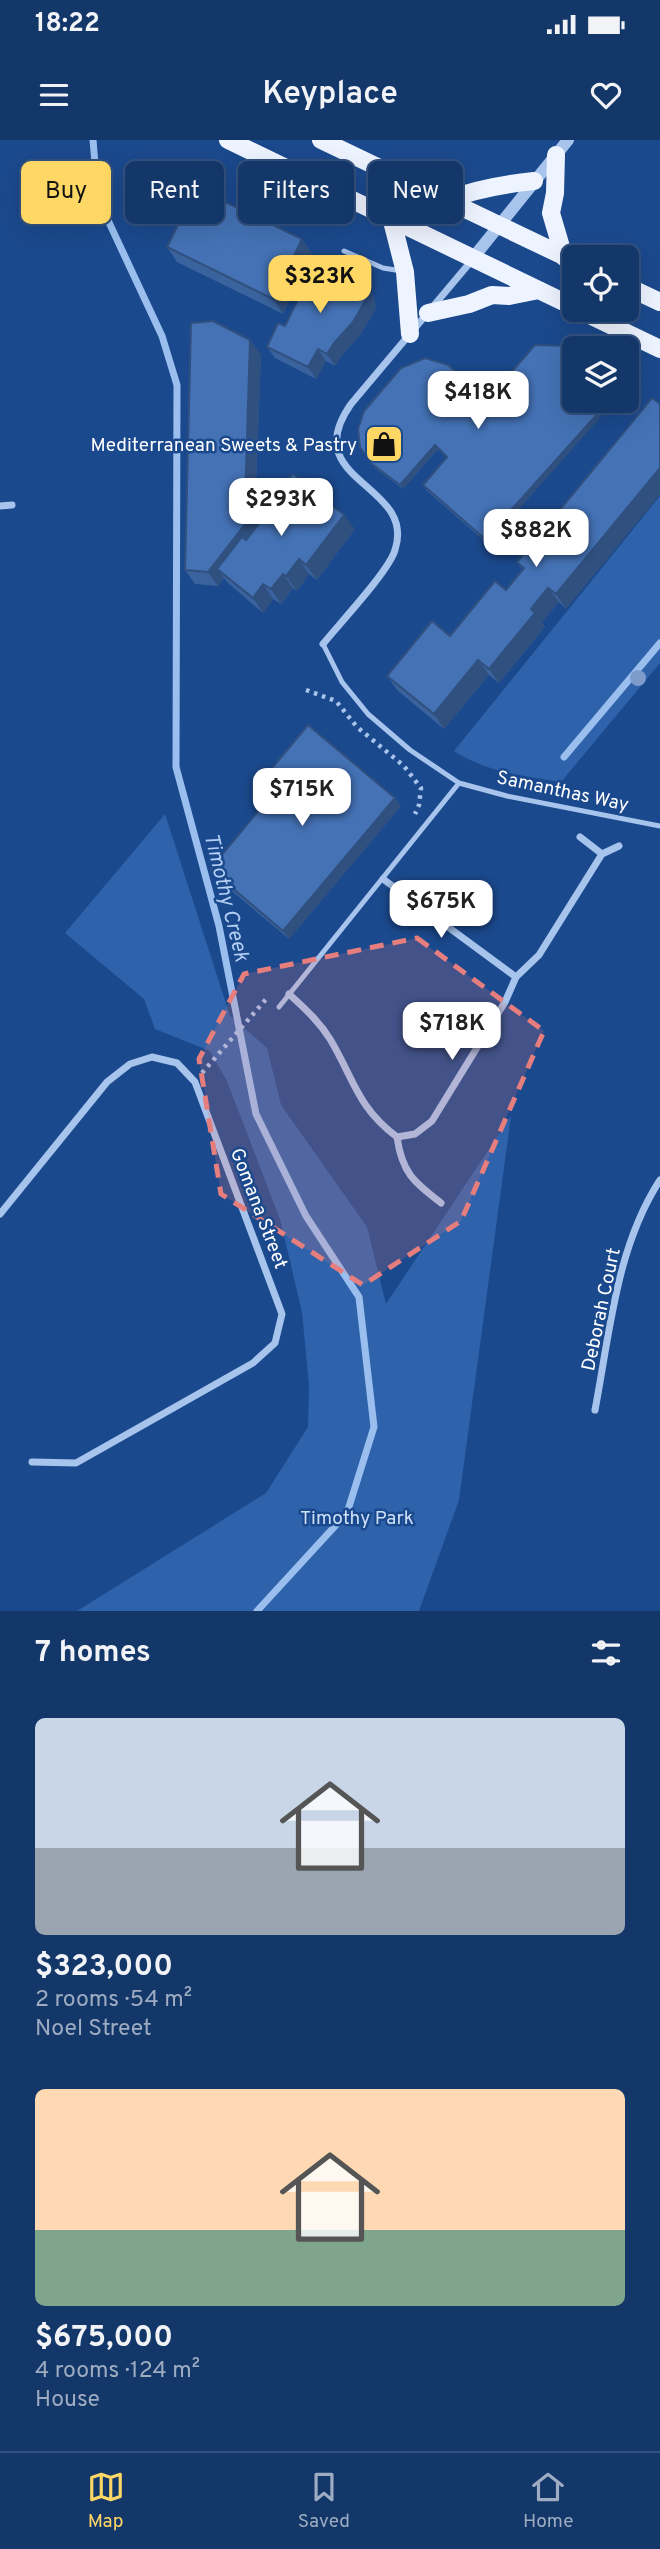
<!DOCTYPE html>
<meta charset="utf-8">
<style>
body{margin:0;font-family:Overpass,sans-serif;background:#214272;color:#f1f3f6;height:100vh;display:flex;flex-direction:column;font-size:26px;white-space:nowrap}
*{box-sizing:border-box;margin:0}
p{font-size:23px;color:#9dacc1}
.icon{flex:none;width:38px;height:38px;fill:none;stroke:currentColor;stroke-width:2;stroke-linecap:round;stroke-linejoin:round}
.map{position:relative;height:1471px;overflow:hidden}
.side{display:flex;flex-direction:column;background:#14376a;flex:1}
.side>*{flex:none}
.guide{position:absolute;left:21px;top:21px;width:620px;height:63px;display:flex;gap:14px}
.tools{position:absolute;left:562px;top:105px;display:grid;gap:14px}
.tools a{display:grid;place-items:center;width:77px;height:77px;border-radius:10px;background:#14376a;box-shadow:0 7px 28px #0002,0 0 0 2px #33517e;font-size:35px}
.price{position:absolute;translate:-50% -60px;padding:0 16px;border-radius:14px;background:#fff;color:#222;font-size:23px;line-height:46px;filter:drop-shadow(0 2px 4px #0008)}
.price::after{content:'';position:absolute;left:50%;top:42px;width:21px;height:16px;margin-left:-10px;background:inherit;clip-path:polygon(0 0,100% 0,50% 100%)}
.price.current{background:#fed764;color:#111}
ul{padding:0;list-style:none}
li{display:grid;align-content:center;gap:14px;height:371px;padding:0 35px}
li span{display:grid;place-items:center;height:217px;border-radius:10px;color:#555}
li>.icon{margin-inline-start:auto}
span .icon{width:126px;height:126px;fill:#fffc;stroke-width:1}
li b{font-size:30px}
h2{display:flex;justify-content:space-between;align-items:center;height:84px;padding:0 35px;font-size:30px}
.pill{padding:0 24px;border-radius:10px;background:#14376a;box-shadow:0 7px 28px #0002,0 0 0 2px #33517e;font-size:24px;line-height:63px}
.pill.current{background:#fed764;color:#111}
.status{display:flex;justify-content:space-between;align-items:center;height:49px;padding:0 35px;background:#14376a;direction:ltr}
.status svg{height:19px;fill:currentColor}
header{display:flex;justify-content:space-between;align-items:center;height:91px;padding:0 35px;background:#14376a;font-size:32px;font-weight:600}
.dock{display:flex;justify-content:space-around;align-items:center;height:98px;border-top:2px solid #33517e;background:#14376a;font-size:19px;color:#9dacc1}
.dock a{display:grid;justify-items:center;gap:4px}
.dock .current{color:#fed764}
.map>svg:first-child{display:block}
.green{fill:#2e62ab}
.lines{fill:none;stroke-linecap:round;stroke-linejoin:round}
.stream{stroke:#9abfef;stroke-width:7}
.path{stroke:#a7c4ed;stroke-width:4.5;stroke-dasharray:3.5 5;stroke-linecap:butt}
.service{stroke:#a7c4ed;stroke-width:5}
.minor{stroke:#a7c4ed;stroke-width:7}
.tertiary{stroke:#a7c4ed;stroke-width:12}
.primary{stroke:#eef4ff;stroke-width:18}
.tree{fill:#7d9cc9}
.wall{fill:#3a629c}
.shaded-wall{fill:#30507f}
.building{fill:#4472b5;stroke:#30507f;stroke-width:2}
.marked{fill:#e67e7e;fill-opacity:0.2;stroke:#e67e7e;stroke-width:5;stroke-dasharray:14 9;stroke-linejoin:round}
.labels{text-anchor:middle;stroke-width:5;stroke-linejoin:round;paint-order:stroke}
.poi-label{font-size:19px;fill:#fff;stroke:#1b498d;text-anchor:end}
.street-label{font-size:19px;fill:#fff;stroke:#1b498d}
.park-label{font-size:19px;fill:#cde0fa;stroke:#1b498d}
.water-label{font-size:21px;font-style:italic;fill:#b3cff4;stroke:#1b498d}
</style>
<div class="status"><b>18:22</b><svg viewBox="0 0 49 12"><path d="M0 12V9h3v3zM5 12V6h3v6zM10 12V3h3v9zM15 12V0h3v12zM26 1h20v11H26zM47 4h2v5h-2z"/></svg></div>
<header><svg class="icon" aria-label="menu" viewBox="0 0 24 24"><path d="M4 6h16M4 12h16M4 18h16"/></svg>Keyplace<svg class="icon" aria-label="heart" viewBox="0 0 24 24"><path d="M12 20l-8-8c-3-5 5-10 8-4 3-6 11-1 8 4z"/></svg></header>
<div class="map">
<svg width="660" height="1471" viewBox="0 0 660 1471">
<rect width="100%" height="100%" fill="#1b498d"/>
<path class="green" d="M 660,356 L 660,523 L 561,642 C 524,636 486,632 454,611 Z
M 165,674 L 230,876 L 267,908 L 281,965 L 367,1087 L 386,1164 L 511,976 L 459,1360 L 419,1471 L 77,1471 L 266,1353 L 308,1287 L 309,1246 L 302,1172 L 280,1079 L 227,941 L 210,911 L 155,889 L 144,859 L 65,793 Z"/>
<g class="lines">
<path class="stream" d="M 93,0 L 97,47 L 106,76 L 162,196 L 177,245 L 176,627 L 219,786 L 256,974 L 306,1076 L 359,1157 L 374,1287 L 347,1373 L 257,1471
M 564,617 L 660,503"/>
<path class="path" d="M 306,550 L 336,561 L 357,587 L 404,626 L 421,648 L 419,665 L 415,674
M 202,933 L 267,858"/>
<path class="service" d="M 344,111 L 383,128 L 402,131
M 323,504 L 342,542 L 368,574 L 410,610 L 459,643 L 507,656 L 660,686
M 279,867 L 459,643"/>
<path class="minor" d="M 0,366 L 12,365
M 323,504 C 339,484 389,431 395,410 C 417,343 296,342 351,264 L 473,119
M 580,697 L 602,714 L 619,706
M 383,739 L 516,837
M 289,854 C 304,868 319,881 330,899 C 354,939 357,967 397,997 L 415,994 L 432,981 L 505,862 L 516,837 L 539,815 L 602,714
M 397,997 C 402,1033 414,1042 441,1063
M 0,1074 L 107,942 L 130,924 L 152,917 L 177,923 L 195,942 L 282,1174 L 275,1203 L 253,1223 L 76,1323 L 32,1322
M 595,1270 C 610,1192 616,1108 660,1040"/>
<path class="tertiary" d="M 473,118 L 568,0"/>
<path class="primary" d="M 228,0 L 574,167
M 321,0 L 574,121
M 556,15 L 555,53 L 551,73 L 564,117
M 448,60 C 475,49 505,44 534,41
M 392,81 L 405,132 L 410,194
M 626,146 L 660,162
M 579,170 L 660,209
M 428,173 L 469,164 L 492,155 L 509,156 L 539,150"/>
</g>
<circle class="tree" cx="638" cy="538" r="8"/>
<path class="wall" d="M 302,99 L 312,114 L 283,174 L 177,122 L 167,107 Z
M 374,156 L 376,168 L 361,194 L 342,215 L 335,226 L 326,221 L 316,239 L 275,218 L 267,207 L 285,186 Z
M 250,200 L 261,215 L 255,369 L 259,375 L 355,389 L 317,440 L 309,434 L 297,451 L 293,448 L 281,464 L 273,459 L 263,473 L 228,443 L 224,438 L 218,446 L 195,444 L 185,430 Z
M 425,218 L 488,404 L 426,350 L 423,345 L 447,318 L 438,309 L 403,349 L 375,328 L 360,307 Z
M 652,258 L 566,469 L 559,462 L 542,482 L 545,487 L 499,543 L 489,535 L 444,589 L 397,550 L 387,536 L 450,496 L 506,450 L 523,430 L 517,422 Z
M 263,639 L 401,666 L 289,799 L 215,737 L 210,729 L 274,652 L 268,647 Z"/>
<path class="shaded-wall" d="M 302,99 L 312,114 L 283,174 L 273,159 Z
M 366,145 L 374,156 L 376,168 L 361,194 L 342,215 L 335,226 L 327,214 Z
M 250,200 L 261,215 L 255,370 L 256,370 L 266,384 L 258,385 L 254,382 L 260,391 L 217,429 L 224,438 L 218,446 L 208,432 Z
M 318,209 L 326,221 L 316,239 L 308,227 Z
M 609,261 L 615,261 L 488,404 L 485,399 Z
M 435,305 L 438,309 L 403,349 L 400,345 Z
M 660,328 L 660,355 L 566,469 L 556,454 Z
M 344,375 L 355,389 L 317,440 L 306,425 Z
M 299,419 L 309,434 L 297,451 L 286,436 Z
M 283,434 L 293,448 L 281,464 L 271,449 Z
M 263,444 L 273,459 L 263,473 L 253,458 Z
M 548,448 L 559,462 L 542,482 L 545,487 L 499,543 L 489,529 L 531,469 Z
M 478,520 L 489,535 L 444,589 L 434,574 Z
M 395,658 L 401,666 L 289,799 L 283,791 Z"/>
<path class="building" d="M 196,48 L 302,99 L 273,159 L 167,107 Z
M 317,121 L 366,145 L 368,156 L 353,182 L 334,203 L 327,214 L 318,209 L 308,227 L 267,207 L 278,183 L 285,186 Z
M 213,181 L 250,200 L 245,361 L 256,370 L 208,432 L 185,430 L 191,183 Z
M 535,205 L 569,206 L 574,211 L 574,261 L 609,261 L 485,399 L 423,345 L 447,317 L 435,305 L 400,345 L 372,324 L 360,307 L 358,289 L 364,271 L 401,228 L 425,218 L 448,225 L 478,250 L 500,245 Z
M 652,258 L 660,264 L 660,328 L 556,454 L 548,448 L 531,469 L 535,473 L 489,529 L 478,520 L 434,574 L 387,536 L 432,481 L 450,496 L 495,441 L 506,450 L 524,428 L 517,422 Z
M 293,334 L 344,375 L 306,425 L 299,419 L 286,436 L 283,434 L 271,449 L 263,444 L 253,458 L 217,429 L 242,397 L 246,400 L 258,385 L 254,382 Z
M 308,585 L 395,658 L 283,791 L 210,729 L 276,650 L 263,639 Z"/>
<path class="marked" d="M 417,798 L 544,891 L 461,1081 L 363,1145 L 221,1054 L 199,919 L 244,834 Z"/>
<defs>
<symbol id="shop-square" viewBox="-11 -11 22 22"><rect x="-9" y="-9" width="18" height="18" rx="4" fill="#fed764" stroke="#1b498d"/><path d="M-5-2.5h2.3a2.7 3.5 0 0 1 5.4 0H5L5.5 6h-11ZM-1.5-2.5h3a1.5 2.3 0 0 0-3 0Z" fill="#111"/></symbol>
</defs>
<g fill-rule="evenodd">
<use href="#shop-square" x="362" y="282" width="44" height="44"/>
</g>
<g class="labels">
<g class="poi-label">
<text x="357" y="311">Mediterranean Sweets &amp; Pastry</text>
</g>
<g class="street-label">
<text transform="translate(563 650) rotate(12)" y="7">Samanthas Way</text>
<text transform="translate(260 1068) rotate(69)" y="7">Gomana Street</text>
<text transform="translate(600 1169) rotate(-78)" y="7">Deborah Court</text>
</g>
<g class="park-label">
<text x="357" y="1384">Timothy Park</text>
</g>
<g class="water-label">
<text transform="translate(227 757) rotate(76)" y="7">Timothy Creek</text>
</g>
</g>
</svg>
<div class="tools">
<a><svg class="icon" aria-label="locate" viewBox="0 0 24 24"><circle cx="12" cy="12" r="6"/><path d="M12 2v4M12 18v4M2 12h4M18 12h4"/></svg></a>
<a><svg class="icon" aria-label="layers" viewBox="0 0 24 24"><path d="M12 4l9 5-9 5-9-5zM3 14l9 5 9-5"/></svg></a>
</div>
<b class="price current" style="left:320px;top:175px">$323K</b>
<b class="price" style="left:478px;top:291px">$418K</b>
<b class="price" style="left:281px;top:398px">$293K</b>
<b class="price" style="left:536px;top:429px">$882K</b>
<b class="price" style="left:302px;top:688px">$715K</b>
<b class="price" style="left:441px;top:800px">$675K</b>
<b class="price" style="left:452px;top:922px">$718K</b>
<div class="guide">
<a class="pill current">Buy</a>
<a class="pill">Rent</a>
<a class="pill">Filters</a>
<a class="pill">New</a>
</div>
</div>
<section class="side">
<h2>7 homes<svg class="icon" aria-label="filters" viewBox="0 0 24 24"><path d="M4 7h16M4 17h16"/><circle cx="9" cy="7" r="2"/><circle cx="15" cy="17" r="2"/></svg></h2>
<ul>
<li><span style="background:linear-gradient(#c9d6e8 60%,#9aa5b1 0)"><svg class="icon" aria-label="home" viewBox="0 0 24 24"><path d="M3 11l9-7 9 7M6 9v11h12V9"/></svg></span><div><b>$323,000</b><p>2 rooms · 54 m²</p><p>Noel Street</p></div></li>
<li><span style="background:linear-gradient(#ffd9b3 65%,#7fa58c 0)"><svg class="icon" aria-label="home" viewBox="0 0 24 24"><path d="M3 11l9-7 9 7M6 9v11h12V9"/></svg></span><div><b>$675,000</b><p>4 rooms · 124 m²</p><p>House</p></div></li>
</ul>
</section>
<nav class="dock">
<a class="current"><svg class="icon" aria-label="map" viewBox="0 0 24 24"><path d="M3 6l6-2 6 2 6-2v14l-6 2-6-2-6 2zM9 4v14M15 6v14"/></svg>Map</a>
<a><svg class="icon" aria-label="saved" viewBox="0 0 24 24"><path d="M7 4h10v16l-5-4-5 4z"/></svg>Saved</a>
<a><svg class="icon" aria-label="home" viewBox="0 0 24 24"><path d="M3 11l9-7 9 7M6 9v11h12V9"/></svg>Home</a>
</nav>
